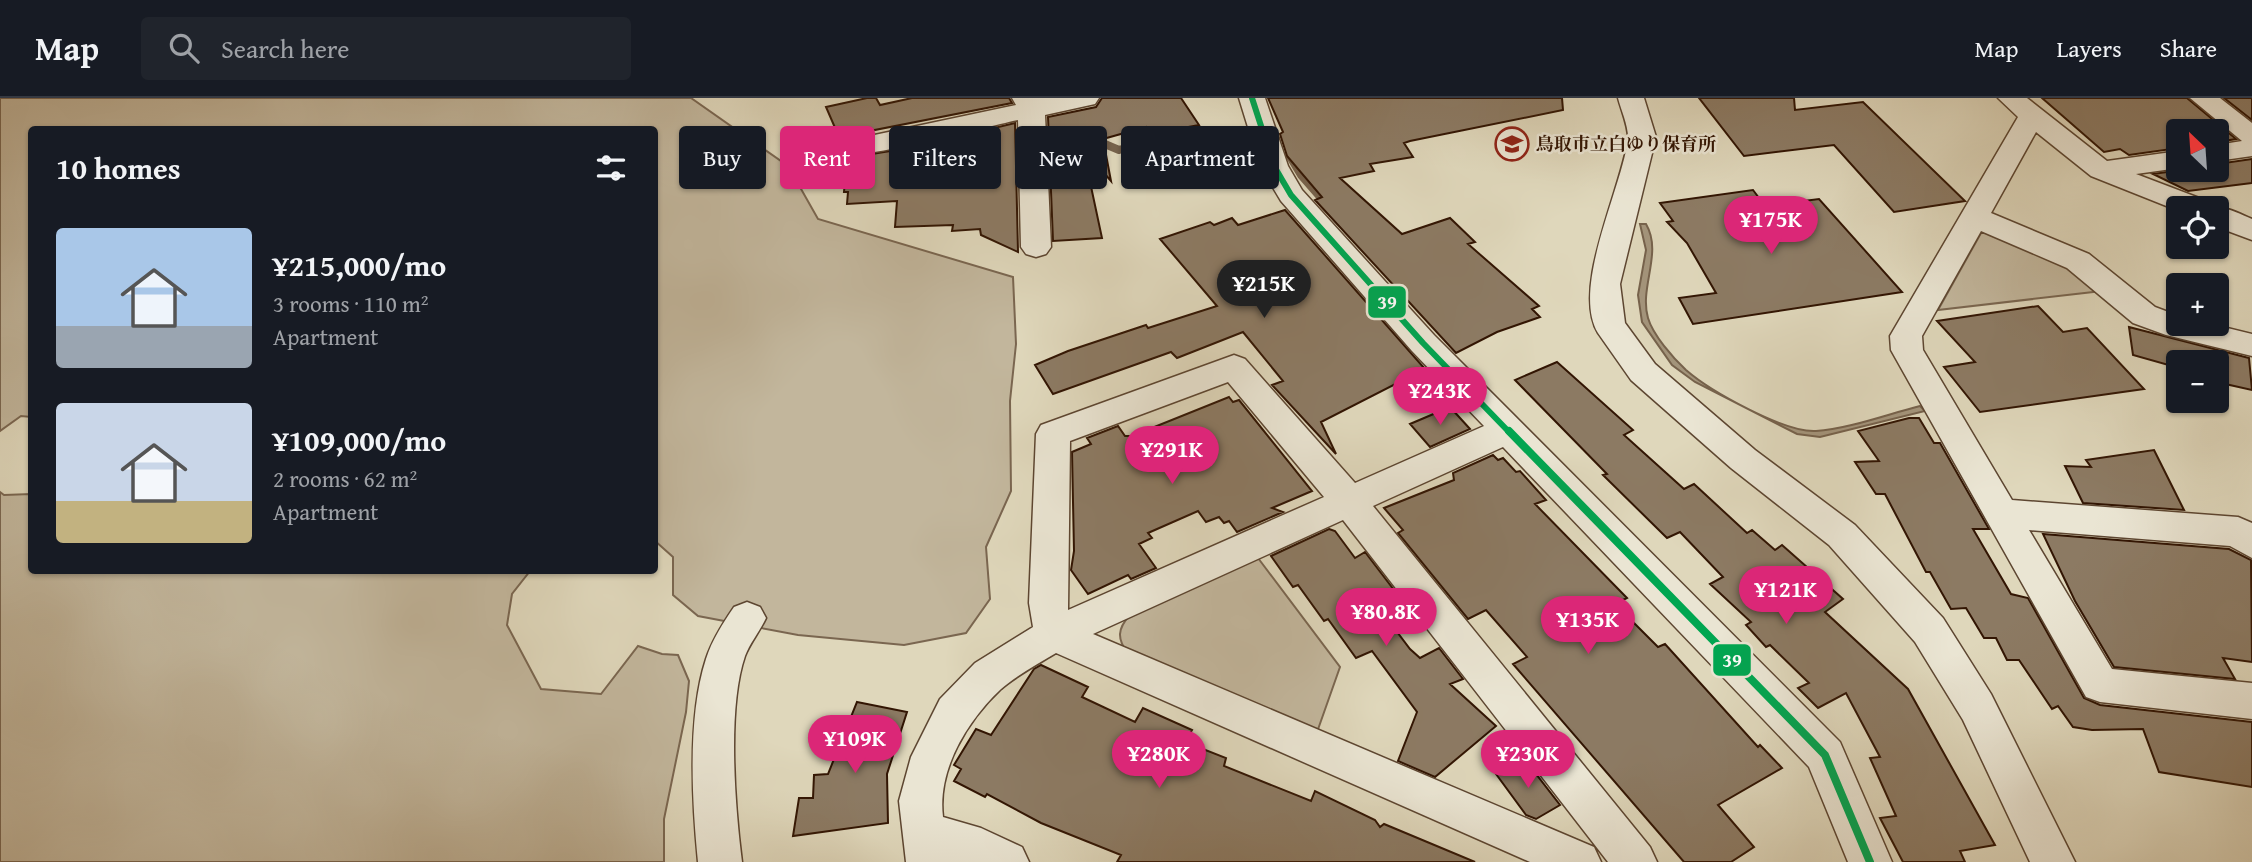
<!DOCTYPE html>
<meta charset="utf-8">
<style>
body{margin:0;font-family:"Gentium Book Plus","Noto Serif JP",serif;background:#20242c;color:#f1f3f6;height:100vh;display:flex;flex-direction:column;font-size:26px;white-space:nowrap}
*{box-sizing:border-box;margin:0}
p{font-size:23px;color:#9ea1a6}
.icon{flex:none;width:38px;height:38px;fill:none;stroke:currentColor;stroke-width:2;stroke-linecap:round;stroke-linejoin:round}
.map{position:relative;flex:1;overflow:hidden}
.drawer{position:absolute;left:28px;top:28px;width:630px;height:448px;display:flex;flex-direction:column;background:#171b24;border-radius:7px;box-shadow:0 2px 5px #0004}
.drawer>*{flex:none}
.guide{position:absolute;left:679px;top:28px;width:665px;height:63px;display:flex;gap:14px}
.needle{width:46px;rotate:335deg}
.tools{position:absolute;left:2166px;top:21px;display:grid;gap:14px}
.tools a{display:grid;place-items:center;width:63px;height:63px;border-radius:7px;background:#171b24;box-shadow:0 2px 5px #0004;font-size:35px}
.price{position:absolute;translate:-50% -60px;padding:0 16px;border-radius:24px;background:#db2777;color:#fff;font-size:23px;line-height:46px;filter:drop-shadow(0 2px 4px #0008)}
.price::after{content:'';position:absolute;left:50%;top:42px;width:21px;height:16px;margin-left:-10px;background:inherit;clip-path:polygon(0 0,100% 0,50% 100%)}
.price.selected{background:#222;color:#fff}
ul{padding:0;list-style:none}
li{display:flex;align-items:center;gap:21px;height:175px;padding:0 28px}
li span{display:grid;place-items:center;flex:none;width:196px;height:140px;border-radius:7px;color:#555}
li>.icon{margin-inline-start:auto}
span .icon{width:84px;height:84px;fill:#fffc;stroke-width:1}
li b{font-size:30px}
h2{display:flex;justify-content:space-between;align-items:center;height:84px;padding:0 28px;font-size:30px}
.pill{padding:0 24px;border-radius:7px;background:#171b24;box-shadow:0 2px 5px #0004;font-size:24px;line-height:63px}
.pill.selected{background:#db2777;color:#fff}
header{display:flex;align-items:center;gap:42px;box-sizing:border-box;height:98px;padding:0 35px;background:#171b24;border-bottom:2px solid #363941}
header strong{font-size:33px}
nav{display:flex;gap:38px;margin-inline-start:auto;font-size:24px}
.search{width:490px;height:63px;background:#20242c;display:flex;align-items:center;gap:18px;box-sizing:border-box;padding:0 24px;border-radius:7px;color:#9ea1a6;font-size:26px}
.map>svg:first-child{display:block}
.green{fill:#c2b69c;stroke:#7a6650;stroke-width:2}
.water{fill:#a4957c;stroke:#76624c;stroke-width:2}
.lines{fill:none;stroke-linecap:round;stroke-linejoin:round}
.stream{stroke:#76624c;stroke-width:8}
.building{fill:#8c7a63;stroke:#321503;stroke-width:2}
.street-casing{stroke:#5d4631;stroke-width:3}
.street{fill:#eae5d3;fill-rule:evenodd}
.bus-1-far1-casing{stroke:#eae5d3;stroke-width:10}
.bus-1-casing{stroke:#eae5d3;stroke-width:13}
.bus-1-far1{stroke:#00a651;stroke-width:6}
.bus-1{stroke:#00a651;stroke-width:8}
.labels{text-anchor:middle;stroke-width:5;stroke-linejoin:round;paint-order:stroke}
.far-poi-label{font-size:18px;font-weight:bold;fill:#321503;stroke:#eae5d3;text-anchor:start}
.line-badge{stroke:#eae5d3;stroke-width:2.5}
.badge-label{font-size:19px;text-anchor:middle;font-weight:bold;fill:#fff}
</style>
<header>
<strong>Map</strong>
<div class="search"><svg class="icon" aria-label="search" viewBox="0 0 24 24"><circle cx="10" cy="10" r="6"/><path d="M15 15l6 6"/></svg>Search here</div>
<nav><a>Map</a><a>Layers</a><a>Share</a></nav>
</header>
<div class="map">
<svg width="2252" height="764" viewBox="0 0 2252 764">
<rect width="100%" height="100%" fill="#dfd7bb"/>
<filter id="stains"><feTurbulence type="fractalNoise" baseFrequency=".00286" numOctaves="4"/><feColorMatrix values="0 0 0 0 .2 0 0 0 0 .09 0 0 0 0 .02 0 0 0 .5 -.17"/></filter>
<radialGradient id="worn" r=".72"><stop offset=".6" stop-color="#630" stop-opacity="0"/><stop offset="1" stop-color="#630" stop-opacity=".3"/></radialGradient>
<path class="green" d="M 0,0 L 691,0 L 788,68 L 818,121 L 1013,179 L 1016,246 L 1010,303 L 1011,393 L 986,449 L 990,501 L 966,535 L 904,547 L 798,537 L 698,518 L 673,497 L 673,459 L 654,442 L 654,32 L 32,32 L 31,319 L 21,318 L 0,333 Z
M 1999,134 L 2060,160 L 2102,193 L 1938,212 L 1981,135 Z
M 0,394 L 4,397 L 31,396 L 32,472 L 530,473 L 512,496 L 507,527 L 541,591 L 601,596 L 638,548 L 662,556 L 678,557 L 689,583 L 686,614 L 664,721 L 664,764 L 0,764 Z
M 1258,460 L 1340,569 L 1316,637 L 1128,556 C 1117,541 1117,531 1130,517 Z"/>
<path class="water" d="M 1640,126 L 1646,126 C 1663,155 1639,189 1648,220 C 1653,237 1673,260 1686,272 C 1710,293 1785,335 1816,333 C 1848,331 1888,316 1920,308 L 1925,313 L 1820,339 L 1797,336 L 1695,284 L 1672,267 L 1642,224 L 1638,197 L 1646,152 Z"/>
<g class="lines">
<path class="stream" d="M 1093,41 L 1119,52 L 1158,40 L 1246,35
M 1289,57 L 1301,77 L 1329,109"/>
</g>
<path class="building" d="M 867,0 L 876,0 L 880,7 L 912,0 L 1009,0 L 1012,5 L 839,39 L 826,9 Z
M 1102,0 L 1181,0 L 1199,27 L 1151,36 L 1146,29 L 1103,41 L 1111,83 L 1083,51 L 1102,140 L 1053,143 L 1048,19 L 1096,9 Z
M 1268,0 L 1562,0 L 1563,12 L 1410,43 L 1404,45 L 1413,59 L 1370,66 L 1374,73 L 1340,80 L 1402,136 L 1450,120 L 1475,144 L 1468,146 L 1539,208 L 1532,211 L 1540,219 L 1497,234 L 1456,255 L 1315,102 L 1322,99 L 1287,58 L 1280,36 L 1283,34 Z
M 1699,0 L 1794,0 L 1795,12 L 1863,4 L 1965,103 L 1894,114 L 1834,47 L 1744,58 Z
M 2042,0 L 2187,0 L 2236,41 L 2217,44 L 2217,33 L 2179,33 L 2179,50 L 2129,57 L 2120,51 L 2104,54 Z
M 2224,0 L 2252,0 L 2252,22 Z
M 1015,25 L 1018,154 L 981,137 L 980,131 L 952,133 L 953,127 L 895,129 L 897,103 L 847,106 L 848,94 L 844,94 L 847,60 L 915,49 Z
M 2252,61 L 2252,85 L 2188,93 L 2153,76 L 2181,72 L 2217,72 L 2217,66 Z
M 1753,92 L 1765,108 L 1819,101 L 1902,194 L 1693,226 L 1679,200 L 1716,195 L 1687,145 L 1667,124 L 1673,123 L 1660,105 Z
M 1285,112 L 1425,271 L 1321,324 L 1336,356 L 1272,287 L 1283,283 L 1243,234 L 1177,260 L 1171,254 L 1053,296 L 1035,267 L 1068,253 L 1146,227 L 1148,230 L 1217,208 L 1160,141 L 1210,124 L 1214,127 L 1232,120 L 1238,127 Z
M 2038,208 L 2063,234 L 2087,230 L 2144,291 L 1980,314 L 1944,269 L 1975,264 L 1937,223 Z
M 2129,229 L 2249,260 L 2252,292 L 2221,285 L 2217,280 L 2217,264 L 2179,264 L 2179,270 L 2133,257 Z
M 1557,264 L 1633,332 L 1624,337 L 1684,391 L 1694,386 L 1747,435 L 1752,432 L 1775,452 L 1782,447 L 1843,501 L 1825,514 L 1908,591 L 1995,747 L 1960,753 L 1965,764 L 1903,764 L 1880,720 L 1896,718 L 1870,660 L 1880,659 L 1846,595 L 1818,610 L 1798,590 L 1809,585 L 1770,547 L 1766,549 L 1746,527 L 1751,524 L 1710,486 L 1723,479 L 1680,434 L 1667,440 L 1603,377 L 1607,376 L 1515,282 Z
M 1229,299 L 1233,304 L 1239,302 L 1312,393 L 1272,410 L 1283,414 L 1237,434 L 1229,423 L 1224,425 L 1219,419 L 1206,424 L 1198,413 L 1148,435 L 1152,440 L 1139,446 L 1156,470 L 1131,481 L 1128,477 L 1088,496 L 1071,472 L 1074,453 L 1072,354 L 1091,346 L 1087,340 L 1118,328 L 1125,338 L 1132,338 Z
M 1450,309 L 1470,331 L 1430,349 L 1410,326 Z
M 1909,320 L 1919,320 L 1934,345 L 1940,345 L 1989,431 L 1973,431 L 2011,496 L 2028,500 L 2084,600 L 2100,607 L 2252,624 L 2252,689 L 2159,674 L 2143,631 L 2092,632 L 2073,629 L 2058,608 L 2052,611 L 2019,562 L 2007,562 L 1996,540 L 1984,540 L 1966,510 L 1951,511 L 1930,474 L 1926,474 L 1885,396 L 1876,396 L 1855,364 L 1879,363 L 1858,333 Z
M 2154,352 L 2184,412 L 2083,405 L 2065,368 L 2091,369 L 2086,362 Z
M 1493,357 L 1498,362 L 1503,360 L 1516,374 L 1520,373 L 1546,402 L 1535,406 L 1627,500 L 1615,506 L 1658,549 L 1665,546 L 1758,649 L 1760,647 L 1782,670 L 1718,707 L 1754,749 L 1731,764 L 1684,764 L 1513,566 L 1527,559 L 1486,512 L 1468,521 L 1398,435 L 1403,432 L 1384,410 L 1454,382 L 1453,375 Z
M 1329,431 L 1335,433 L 1355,460 L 1365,454 L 1397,496 L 1376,506 L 1410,551 L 1420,560 L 1439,550 L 1463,581 L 1450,586 L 1496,628 L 1435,679 L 1398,663 L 1417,614 L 1372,553 L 1356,560 L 1328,521 L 1324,523 L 1298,487 L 1293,489 L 1271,458 Z
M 2043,436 L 2229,451 L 2251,462 L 2252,564 L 2223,560 L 2235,581 L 2114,569 L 2075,503 Z
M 1041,567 L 1088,589 L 1082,599 L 1135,624 L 1143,610 L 1192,632 L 1185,644 L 1226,660 L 1224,668 L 1311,703 L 1315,693 L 1375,722 L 1380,729 L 1384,726 L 1475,764 L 1117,764 L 1121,757 L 1041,725 L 987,696 L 985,699 L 954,683 L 961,671 L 954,667 L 976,631 L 991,637 L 1034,571 Z
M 857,604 L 907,614 L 887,676 L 888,725 L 793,738 L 799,700 L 813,700 L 814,677 L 828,676 Z
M 1526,663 L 1560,707 L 1536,721 L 1526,717 L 1496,676 Z"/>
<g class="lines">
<defs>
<path id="street" d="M 1012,0 L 1099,0 L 1095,6 L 1045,17 L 1051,149 L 1046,156 L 1036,159 L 1026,156 L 1021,149 L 1018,22 C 971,32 856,66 814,56 L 810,50 L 814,44 L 865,39 L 1016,7 Z
M 1239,0 L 1265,0 L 1288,68 L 1302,92 L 1434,237 L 1840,644 L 1892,764 L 1848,764 L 1809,669 L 1503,349 L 1373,408 L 1650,749 L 1657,764 L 1608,764 L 1343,422 L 1093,536 L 1594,749 L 1601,764 L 1530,764 L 1056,555 C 1038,566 1017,577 1001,591 C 968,622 937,671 943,719 L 981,730 L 1022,749 L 1029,764 L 906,764 L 899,703 L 911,659 L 940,601 L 975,565 L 1033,529 L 1029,505 L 1036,336 L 1041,327 L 1234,257 L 1245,261 L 1355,385 L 1484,328 L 1412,253 L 1281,103 L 1260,68 ZM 1228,284 L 1324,399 L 1068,512 L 1070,343 Z
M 1618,0 L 1644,0 L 1656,39 L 1620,186 L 1625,225 L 1655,266 L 1755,352 L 1855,427 L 1943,520 L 1991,596 L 2075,764 L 2030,764 L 1963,622 L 1915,544 L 1829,447 L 1731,370 L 1631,282 L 1598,235 C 1571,190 1621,92 1628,42 C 1629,29 1621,12 1618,0 Z
M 1998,0 L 2027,0 L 2107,63 L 2179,53 L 2179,70 L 2136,76 L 2207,103 L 2211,110 C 2224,107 2240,116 2252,121 L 2252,142 L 2217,129 L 2217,110 L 2179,110 L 2179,113 L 2091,78 L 2036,34 L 1991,115 L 2089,156 L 2155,209 L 2179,218 L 2179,226 L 2211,226 L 2252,236 L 2252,258 L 2166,237 L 2133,225 L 2067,170 L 1981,133 L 1922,238 L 1923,252 L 2012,402 L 2238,419 L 2252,425 L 2252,460 L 2230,448 L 2029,432 L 2112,571 L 2252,585 L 2252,621 L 2100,604 L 2086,599 L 1891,252 L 1890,238 L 2018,19 Z
M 2190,0 L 2220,0 L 2252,25 L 2252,58 L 2217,63 L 2217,47 L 2242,43 Z
M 747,504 L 760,509 L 766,520 C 760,533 750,545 745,558 C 727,610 735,709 742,764 L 698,764 C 692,703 687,619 706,561 C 712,542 723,525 734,509 Z"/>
</defs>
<use href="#street" class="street-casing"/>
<use href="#street" class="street"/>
<defs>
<path id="bus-1-far1" d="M 1252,0 L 1274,68 L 1291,97 L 1423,245 L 1510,335"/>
<path id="bus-1" d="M 1509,333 L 1825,657 L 1870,764"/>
</defs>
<use href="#bus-1-far1" class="bus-1-far1-casing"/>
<use href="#bus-1" class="bus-1-casing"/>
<use href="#bus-1-far1" class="bus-1-far1"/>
<use href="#bus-1" class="bus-1"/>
</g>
<defs>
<symbol id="school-ring" viewBox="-11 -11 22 22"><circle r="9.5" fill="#eae5d3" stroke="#8f2418" stroke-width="1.5"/><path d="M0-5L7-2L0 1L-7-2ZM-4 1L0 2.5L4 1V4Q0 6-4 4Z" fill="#8f2418"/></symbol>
</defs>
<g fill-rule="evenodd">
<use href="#school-ring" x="1493" y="27" width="38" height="38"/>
</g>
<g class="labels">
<g class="far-poi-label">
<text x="1536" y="52">鳥取市立白ゆり保育所</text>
</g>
</g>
<g class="line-badge">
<rect x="1367" y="187" width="40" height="34" rx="7" fill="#00a651"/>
<rect x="1712" y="545" width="40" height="34" rx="7" fill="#00a651"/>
</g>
<g class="badge-label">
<text x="1387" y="211">39</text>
<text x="1732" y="569">39</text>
</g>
<rect width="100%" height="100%" filter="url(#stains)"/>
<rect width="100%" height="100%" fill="url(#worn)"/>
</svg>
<div class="tools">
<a><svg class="needle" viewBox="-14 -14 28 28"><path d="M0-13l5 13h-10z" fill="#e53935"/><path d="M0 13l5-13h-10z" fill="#9ea1a6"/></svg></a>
<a><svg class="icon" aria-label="locate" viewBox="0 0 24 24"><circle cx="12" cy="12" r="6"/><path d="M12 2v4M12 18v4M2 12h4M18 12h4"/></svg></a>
<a>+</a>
<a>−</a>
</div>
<b class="price" style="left:1771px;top:158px">¥175K</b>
<b class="price selected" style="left:1264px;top:222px">¥215K</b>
<b class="price" style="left:1440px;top:329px">¥243K</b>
<b class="price" style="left:1172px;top:388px">¥291K</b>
<b class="price" style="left:1786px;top:528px">¥121K</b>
<b class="price" style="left:1386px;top:550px">¥80.8K</b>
<b class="price" style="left:1588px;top:558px">¥135K</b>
<b class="price" style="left:855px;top:677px">¥109K</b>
<b class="price" style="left:1159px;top:692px">¥280K</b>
<b class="price" style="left:1528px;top:692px">¥230K</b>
<div class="guide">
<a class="pill">Buy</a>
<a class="pill selected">Rent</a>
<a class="pill">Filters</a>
<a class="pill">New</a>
<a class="pill">Apartment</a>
</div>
<section class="drawer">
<h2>10 homes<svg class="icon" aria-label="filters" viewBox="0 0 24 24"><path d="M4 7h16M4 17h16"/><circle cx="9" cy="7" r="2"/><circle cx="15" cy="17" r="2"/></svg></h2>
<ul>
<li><span style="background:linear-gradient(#a9c7e8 70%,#9aa5b1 0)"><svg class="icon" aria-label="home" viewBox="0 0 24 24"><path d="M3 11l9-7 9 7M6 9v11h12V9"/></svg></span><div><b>¥215,000/mo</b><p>3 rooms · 110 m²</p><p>Apartment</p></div></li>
<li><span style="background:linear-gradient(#c9d6e8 70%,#c2b280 0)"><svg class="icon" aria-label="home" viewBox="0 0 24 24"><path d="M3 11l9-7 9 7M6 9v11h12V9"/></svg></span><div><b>¥109,000/mo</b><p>2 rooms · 62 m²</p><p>Apartment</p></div></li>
</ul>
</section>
</div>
